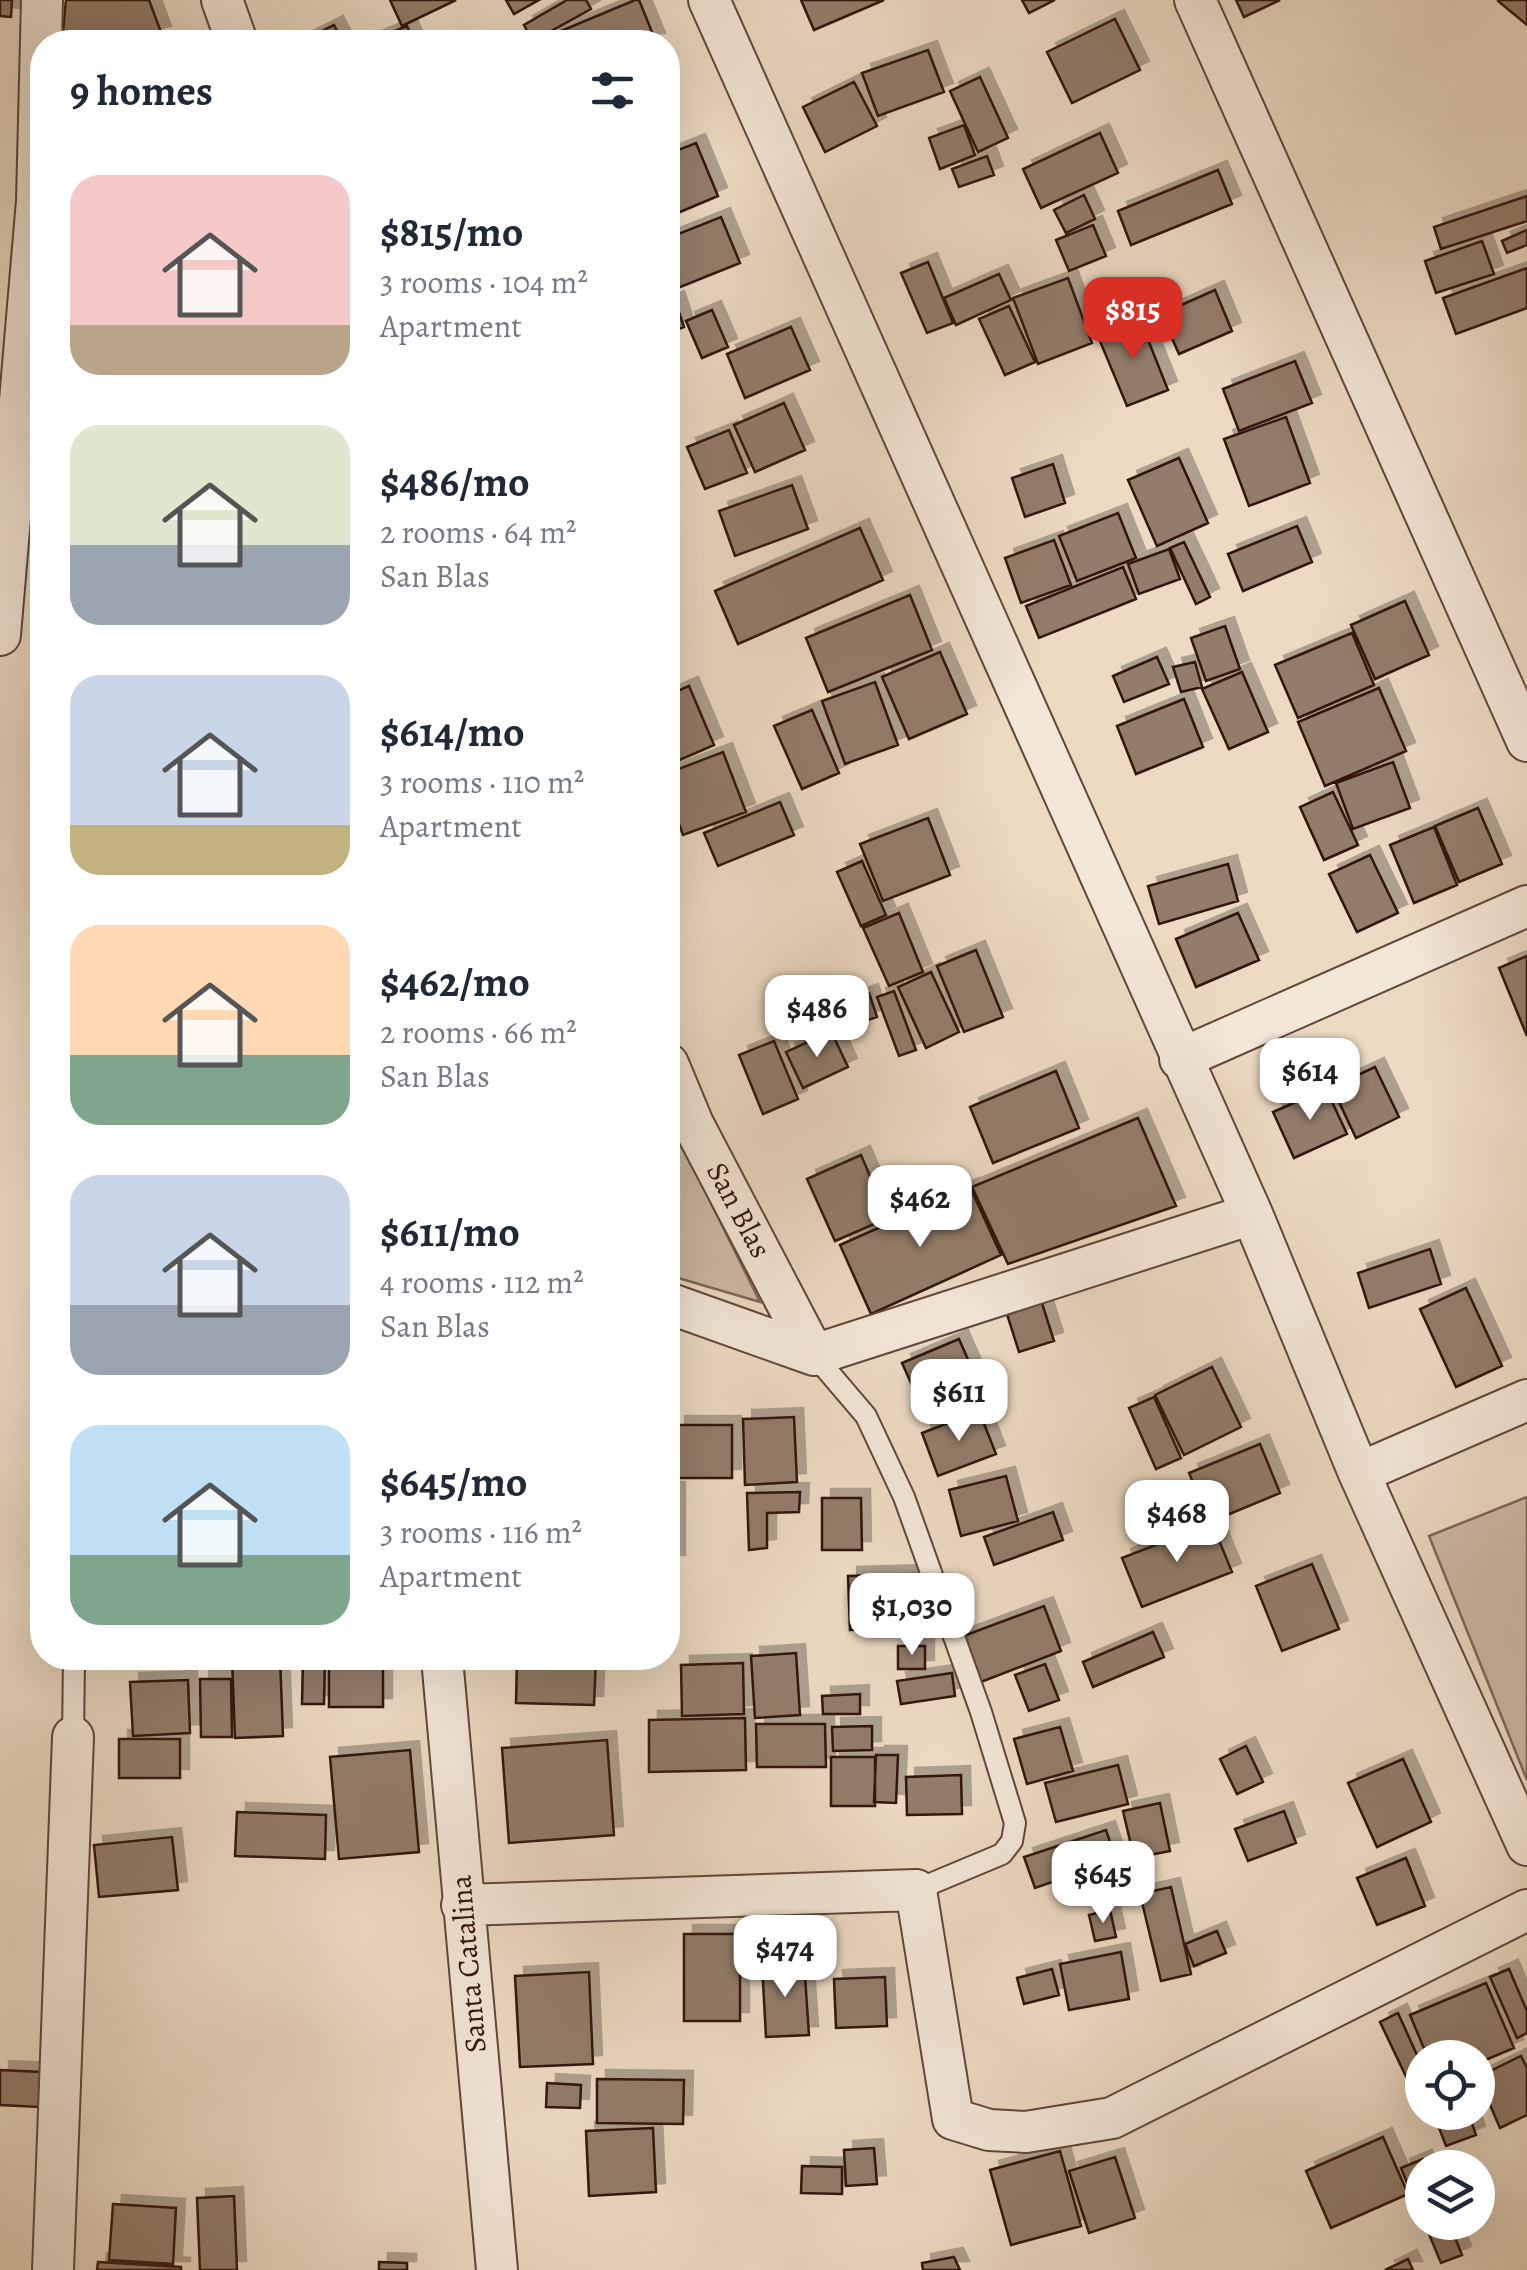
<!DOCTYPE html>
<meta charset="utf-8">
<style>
body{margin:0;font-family:Alegreya,serif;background:#f2f2f3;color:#1f2937;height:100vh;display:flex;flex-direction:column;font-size:38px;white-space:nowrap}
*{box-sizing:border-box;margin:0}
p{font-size:32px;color:#747a83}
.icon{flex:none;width:55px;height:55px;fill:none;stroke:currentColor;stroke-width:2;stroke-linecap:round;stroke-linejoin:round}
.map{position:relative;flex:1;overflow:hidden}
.sheet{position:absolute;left:30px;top:30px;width:650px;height:1640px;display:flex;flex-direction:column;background:#fff;border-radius:40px;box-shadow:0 10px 40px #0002}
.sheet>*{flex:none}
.fabs{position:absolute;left:1405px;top:2040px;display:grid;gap:20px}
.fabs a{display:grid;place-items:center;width:90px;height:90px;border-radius:50%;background:#fff;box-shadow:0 10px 40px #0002;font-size:50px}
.price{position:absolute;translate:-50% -85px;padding:0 22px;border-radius:20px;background:#fff;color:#222;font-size:32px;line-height:65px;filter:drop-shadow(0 2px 5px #0008)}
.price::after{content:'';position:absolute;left:50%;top:60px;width:30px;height:22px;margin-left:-15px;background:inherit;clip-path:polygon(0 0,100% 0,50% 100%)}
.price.on{background:#d93025;color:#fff}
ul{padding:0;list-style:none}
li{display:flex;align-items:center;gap:30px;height:250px;padding:0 40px}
li span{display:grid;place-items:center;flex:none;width:280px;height:200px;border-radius:30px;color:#555}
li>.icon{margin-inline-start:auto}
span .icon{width:120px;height:120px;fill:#fffc;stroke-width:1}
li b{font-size:42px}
h2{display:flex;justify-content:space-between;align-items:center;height:120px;padding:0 40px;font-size:42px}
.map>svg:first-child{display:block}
.green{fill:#ccb9a4;stroke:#7e6858;stroke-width:2.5}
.building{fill:#927c6b;stroke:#31160c;stroke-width:2.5;filter:url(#shadow)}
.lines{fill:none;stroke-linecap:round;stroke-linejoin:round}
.service-casing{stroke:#60473a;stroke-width:24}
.minor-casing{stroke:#60473a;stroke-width:44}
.service{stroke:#f3e7d8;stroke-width:20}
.minor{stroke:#f3e7d8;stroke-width:40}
.labels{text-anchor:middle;stroke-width:8;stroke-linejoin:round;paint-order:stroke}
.street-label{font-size:30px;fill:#31160c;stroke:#f3e7d8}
</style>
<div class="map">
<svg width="1527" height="2270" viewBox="0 0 1527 2270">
<defs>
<filter id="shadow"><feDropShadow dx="9" dy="-9" stdDeviation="0" flood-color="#0004"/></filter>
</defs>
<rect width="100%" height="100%" fill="#ecdac3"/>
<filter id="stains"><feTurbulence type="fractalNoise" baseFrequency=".002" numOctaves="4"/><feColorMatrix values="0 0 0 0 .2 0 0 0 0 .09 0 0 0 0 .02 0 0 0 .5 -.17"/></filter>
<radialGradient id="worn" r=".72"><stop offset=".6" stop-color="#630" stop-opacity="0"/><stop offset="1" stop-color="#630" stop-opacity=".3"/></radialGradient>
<path class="green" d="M 668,1116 L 760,1302 L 668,1275 Z
M 1527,1497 L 1527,1780 L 1429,1536 Z"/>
<path class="building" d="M 0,0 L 12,0 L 11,17 L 0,16 Z
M 66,0 L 149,0 L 162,35 L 134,42 L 62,42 Z
M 390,0 L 456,0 L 402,26 Z
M 506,0 L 539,0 L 514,14 Z
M 567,0 L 586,0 L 591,9 L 533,41 L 524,25 Z
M 635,0 L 639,0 L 656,42 L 552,42 L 549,36 Z
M 801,0 L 884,0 L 814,30 Z
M 1022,0 L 1055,0 L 1029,13 Z
M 1236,0 L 1280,0 L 1244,17 Z
M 1527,0 L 1527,25 L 1498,1 L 1499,0 Z
M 1115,19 L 1140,70 L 1072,103 L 1047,52 Z
M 334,25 L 343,42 L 300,42 Z
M 407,26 L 414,42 L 367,42 Z
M 928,50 L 944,92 L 878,116 L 862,73 Z
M 980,77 L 1008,138 L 978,152 L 950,91 Z
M 854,82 L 877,126 L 825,152 L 803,107 Z
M 964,125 L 975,155 L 940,169 L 929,138 Z
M 1100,133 L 1118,173 L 1041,208 L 1023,169 Z
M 696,143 L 718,196 L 668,217 L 668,154 Z
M 987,156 L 994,175 L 959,187 L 952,169 Z
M 1218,170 L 1232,204 L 1131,245 L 1118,211 Z
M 1084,195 L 1095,219 L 1066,233 L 1054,210 Z
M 1527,196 L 1527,221 L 1441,249 L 1434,227 Z
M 721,217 L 740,263 L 668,292 L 668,238 Z
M 1093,225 L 1106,256 L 1069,271 L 1056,240 Z
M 1527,230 L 1527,245 L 1507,253 L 1502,241 Z
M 1482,241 L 1494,274 L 1436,293 L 1425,261 Z
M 928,262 L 953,323 L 927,333 L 901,273 Z
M 1527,268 L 1527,308 L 1456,334 L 1443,298 Z
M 999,274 L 1011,300 L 956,325 L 944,298 Z
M 1068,278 L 1092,343 L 1038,364 L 1013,298 Z
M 1215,290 L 1232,331 L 1179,354 L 1161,314 Z
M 675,300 L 684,327 L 668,333 L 668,303 Z
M 1009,306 L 1035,362 L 1005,375 L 979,319 Z
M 712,310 L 728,347 L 702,358 L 686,321 Z
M 1139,317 L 1168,390 L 1127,406 L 1097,334 Z
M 791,327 L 810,370 L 745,398 L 727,354 Z
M 1295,361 L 1312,403 L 1239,431 L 1223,389 Z
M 784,403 L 805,450 L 755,472 L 734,425 Z
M 1286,417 L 1310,483 L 1249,506 L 1224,439 Z
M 729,430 L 747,473 L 705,489 L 687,447 Z
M 1179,458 L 1208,523 L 1157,546 L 1128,480 Z
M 1053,464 L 1065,503 L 1025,517 L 1012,478 Z
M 792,485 L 808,529 L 735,556 L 719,511 Z
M 1118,513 L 1136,558 L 1077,581 L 1059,536 Z
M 1297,526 L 1312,562 L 1243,591 L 1228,554 Z
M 860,528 L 883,580 L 738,644 L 715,591 Z
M 1054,540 L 1071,585 L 1021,603 L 1005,558 Z
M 1184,542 L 1210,597 L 1196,604 L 1170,548 Z
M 1169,549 L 1180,579 L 1139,594 L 1128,564 Z
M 1123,567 L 1136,599 L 1039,638 L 1026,606 Z
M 910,595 L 932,650 L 828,692 L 806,638 Z
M 1405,601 L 1429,655 L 1375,679 L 1351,625 Z
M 1225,626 L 1240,669 L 1206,681 L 1191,638 Z
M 1352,633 L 1374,685 L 1298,718 L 1275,665 Z
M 940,652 L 967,714 L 909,739 L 882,677 Z
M 1157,657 L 1169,684 L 1124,702 L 1113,676 Z
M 1195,662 L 1202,687 L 1181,692 L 1173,667 Z
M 1242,672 L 1268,732 L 1229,749 L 1202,689 Z
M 875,682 L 898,745 L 845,764 L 822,701 Z
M 689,686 L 714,745 L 668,765 L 668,695 Z
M 1379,688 L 1406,751 L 1325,786 L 1298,722 Z
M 1184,699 L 1203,747 L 1136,774 L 1117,726 Z
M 812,710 L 839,773 L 802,789 L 774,726 Z
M 723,752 L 746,812 L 683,835 L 668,793 L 668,773 Z
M 1393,762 L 1410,808 L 1353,829 L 1336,783 Z
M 1333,792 L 1358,845 L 1324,860 L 1300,807 Z
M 780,802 L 794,835 L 718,866 L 704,833 Z
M 1478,808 L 1502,864 L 1459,882 L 1435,826 Z
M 928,818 L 950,875 L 883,901 L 860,844 Z
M 1434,827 L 1457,885 L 1414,903 L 1390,845 Z
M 1370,855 L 1398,913 L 1357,932 L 1329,874 Z
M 862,861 L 886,915 L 861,926 L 837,872 Z
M 1228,864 L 1238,901 L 1159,924 L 1148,886 Z
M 899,913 L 923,972 L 889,986 L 863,928 Z
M 1238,913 L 1259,960 L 1196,987 L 1176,939 Z
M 976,950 L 1003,1017 L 964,1032 L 937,966 Z
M 1527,956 L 1527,1036 L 1499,968 Z
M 931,972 L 959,1032 L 926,1048 L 898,987 Z
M 894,991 L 916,1050 L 899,1056 L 877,997 Z
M 869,993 L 877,1017 L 833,1032 L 824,1009 Z
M 831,1031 L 848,1067 L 803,1088 L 786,1052 Z
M 774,1041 L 798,1099 L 763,1114 L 739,1055 Z
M 1375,1067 L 1399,1117 L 1356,1138 L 1332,1087 Z
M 1056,1071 L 1079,1128 L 993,1163 L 970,1107 Z
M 1326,1089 L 1347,1134 L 1294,1158 L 1273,1112 Z
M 1138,1118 L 1176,1206 L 1008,1264 L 972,1187 Z
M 861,1155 L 888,1218 L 835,1241 L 807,1179 Z
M 970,1187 L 1001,1255 L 871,1314 L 840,1245 Z
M 1430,1249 L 1441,1284 L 1369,1308 L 1358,1273 Z
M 1466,1288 L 1502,1366 L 1456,1387 L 1420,1309 Z
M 1041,1300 L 1054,1341 L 1019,1352 L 1006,1311 Z
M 959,1339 L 984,1396 L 928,1421 L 902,1363 Z
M 1212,1367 L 1241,1427 L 1184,1455 L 1155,1395 Z
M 1154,1397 L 1181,1458 L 1156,1469 L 1129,1408 Z
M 979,1411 L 996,1454 L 938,1476 L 922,1433 Z
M 794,1417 L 797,1482 L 745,1485 L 743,1419 Z
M 676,1425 L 732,1425 L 732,1478 L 676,1478 Z
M 1260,1444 L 1280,1493 L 1210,1522 L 1189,1473 Z
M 1006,1476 L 1018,1521 L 961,1536 L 949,1490 Z
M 668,1491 L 676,1491 L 676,1564 L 668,1564 Z
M 800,1492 L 799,1512 L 767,1513 L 767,1548 L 749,1550 L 747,1493 Z
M 822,1498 L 861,1498 L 862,1550 L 822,1550 Z
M 1053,1512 L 1063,1540 L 994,1565 L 984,1537 Z
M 1212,1523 L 1232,1572 L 1142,1607 L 1122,1558 Z
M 1312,1564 L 1339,1629 L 1282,1651 L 1256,1586 Z
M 915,1574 L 917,1628 L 850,1630 L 848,1576 Z
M 1044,1606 L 1061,1651 L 976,1684 L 958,1638 Z
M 1153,1632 L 1164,1657 L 1093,1687 L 1083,1662 Z
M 898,1646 L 925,1646 L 925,1669 L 898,1669 Z
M 796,1653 L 800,1715 L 755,1718 L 751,1656 Z
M 232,1658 L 280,1658 L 283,1736 L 235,1738 Z
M 303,1658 L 325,1658 L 324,1704 L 302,1704 Z
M 329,1658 L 383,1658 L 383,1707 L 329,1707 Z
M 517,1658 L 596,1658 L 594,1705 L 516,1703 Z
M 743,1663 L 744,1714 L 682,1716 L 681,1665 Z
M 1045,1664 L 1059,1700 L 1029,1711 L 1015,1675 Z
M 952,1673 L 955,1696 L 901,1704 L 897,1681 Z
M 200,1679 L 231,1679 L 232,1737 L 201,1737 Z
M 188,1680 L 190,1733 L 133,1736 L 130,1682 Z
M 860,1694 L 860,1714 L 823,1714 L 822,1696 Z
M 745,1718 L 746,1770 L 649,1772 L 649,1720 Z
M 756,1724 L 825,1724 L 826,1767 L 757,1767 Z
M 872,1726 L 872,1750 L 833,1751 L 832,1727 Z
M 1060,1727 L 1073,1771 L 1027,1784 L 1014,1739 Z
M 119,1739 L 180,1739 L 180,1778 L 119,1778 Z
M 607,1740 L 614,1835 L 509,1843 L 502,1748 Z
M 1246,1746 L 1263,1782 L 1237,1794 L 1220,1759 Z
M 410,1750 L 419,1852 L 339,1859 L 330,1757 Z
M 876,1755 L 898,1755 L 896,1803 L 874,1802 Z
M 831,1757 L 875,1757 L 875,1806 L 831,1806 Z
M 1403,1759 L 1431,1822 L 1377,1847 L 1348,1783 Z
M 1118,1765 L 1128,1804 L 1056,1822 L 1045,1783 Z
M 961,1775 L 962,1814 L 907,1815 L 906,1777 Z
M 1160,1803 L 1170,1851 L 1134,1858 L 1123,1811 Z
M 1284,1811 L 1296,1843 L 1248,1861 L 1235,1829 Z
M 237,1812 L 326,1815 L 325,1859 L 235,1856 Z
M 1106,1830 L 1116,1860 L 1035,1888 L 1024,1857 Z
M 172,1837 L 178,1890 L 99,1897 L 94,1845 Z
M 1406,1858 L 1425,1906 L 1377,1925 L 1357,1878 Z
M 1171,1887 L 1191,1974 L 1161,1981 L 1140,1894 Z
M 1110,1910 L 1116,1937 L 1095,1941 L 1089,1915 Z
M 1217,1931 L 1226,1953 L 1194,1966 L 1185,1944 Z
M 684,1934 L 740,1934 L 740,2021 L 684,2021 Z
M 1121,1952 L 1129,1999 L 1069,2010 L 1060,1964 Z
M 804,1962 L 809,2035 L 766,2037 L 762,1964 Z
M 1052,1969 L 1059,1995 L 1024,2004 L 1017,1978 Z
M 1509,1969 L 1527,2011 L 1527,2033 L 1517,2038 L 1490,1977 Z
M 589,1972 L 593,2064 L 520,2067 L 515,1976 Z
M 885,1977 L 887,2026 L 836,2028 L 834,1979 Z
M 1486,1983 L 1514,2048 L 1478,2063 L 1478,2058 L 1428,2058 L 1410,2015 Z
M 1398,2013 L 1422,2066 L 1422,2082 L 1411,2087 L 1380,2022 Z
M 1521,2056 L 1527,2068 L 1527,2115 L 1500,2128 L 1478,2077 Z
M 0,2070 L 41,2072 L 39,2107 L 0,2105 Z
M 597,2079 L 684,2080 L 683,2124 L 597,2123 Z
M 547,2083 L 581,2085 L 580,2108 L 546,2107 Z
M 1456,2112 L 1468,2112 L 1476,2135 L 1446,2146 L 1436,2120 Z
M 653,2128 L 656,2192 L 589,2196 L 586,2131 Z
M 1383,2137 L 1408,2194 L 1331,2228 L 1306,2171 Z
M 874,2148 L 877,2184 L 846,2186 L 844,2150 Z
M 1060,2151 L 1081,2226 L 1011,2245 L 990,2170 Z
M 1115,2157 L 1135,2218 L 1089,2233 L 1069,2171 Z
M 1423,2159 L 1426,2168 L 1422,2168 L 1422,2219 L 1401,2168 Z
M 802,2166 L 842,2167 L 842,2194 L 801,2193 Z
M 234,2196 L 237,2270 L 200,2270 L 197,2198 Z
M 113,2204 L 176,2208 L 173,2264 L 109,2260 Z
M 1424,2222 L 1449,2222 L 1462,2255 L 1441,2263 Z
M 954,2257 L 960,2270 L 923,2270 L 922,2263 Z
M 1408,2259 L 1413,2270 L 1385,2270 Z
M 98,2262 L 181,2267 L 181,2270 L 97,2270 Z
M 379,2262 L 407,2263 L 407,2270 L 379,2270 Z"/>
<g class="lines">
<defs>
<path id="service" d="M 814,1355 L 866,1416 L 904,1497 L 981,1712 L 1015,1823 L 1012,1841 L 1002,1854 L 916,1890
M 73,1737 L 74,1658"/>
<path id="minor" d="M 222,0 L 237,42
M 709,0 L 1252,1214 L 1359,1473 L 1527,1845
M 1195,0 L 1527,741
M 0,635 L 37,201 L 42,0
M 1180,1059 L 1527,906
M 668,1064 L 693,1124 L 814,1355
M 668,1303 L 814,1355 L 1252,1214
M 1359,1473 L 1527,1400
M 442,1658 L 497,2270
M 462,1905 L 916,1890 L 953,2119 L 989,2130 L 1026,2132 L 1112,2118 L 1527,1910
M 53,2270 L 73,1737"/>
</defs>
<use href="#service" class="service-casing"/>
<use href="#minor" class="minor-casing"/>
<use href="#service" class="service"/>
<use href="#minor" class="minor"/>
</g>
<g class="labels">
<g class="street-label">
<text transform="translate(739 1210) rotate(62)" y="10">San Blas</text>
<text transform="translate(468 1964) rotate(-95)" y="10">Santa Catalina</text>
</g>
</g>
<rect width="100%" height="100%" filter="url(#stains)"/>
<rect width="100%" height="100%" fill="url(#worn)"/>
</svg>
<div class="fabs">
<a><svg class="icon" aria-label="locate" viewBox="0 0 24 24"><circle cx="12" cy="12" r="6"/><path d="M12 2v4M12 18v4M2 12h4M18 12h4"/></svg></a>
<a><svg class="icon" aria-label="layers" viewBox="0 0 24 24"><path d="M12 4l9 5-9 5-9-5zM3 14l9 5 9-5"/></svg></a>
</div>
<b class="price on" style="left:1133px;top:362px">$815</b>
<b class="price" style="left:817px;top:1060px">$486</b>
<b class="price" style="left:1310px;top:1123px">$614</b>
<b class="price" style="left:920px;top:1250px">$462</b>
<b class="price" style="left:959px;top:1444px">$611</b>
<b class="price" style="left:1177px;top:1565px">$468</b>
<b class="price" style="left:912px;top:1658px">$1,030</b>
<b class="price" style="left:1103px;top:1926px">$645</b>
<b class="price" style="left:785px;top:2000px">$474</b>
<section class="sheet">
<h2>9 homes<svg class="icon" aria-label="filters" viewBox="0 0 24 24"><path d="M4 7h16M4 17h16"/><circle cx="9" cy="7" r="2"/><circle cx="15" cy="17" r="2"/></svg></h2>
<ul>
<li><span style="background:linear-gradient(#f6c9c9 75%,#b9a48a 0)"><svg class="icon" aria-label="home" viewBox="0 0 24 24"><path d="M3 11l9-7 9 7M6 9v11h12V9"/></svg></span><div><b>$815/mo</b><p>3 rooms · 104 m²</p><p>Apartment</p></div></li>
<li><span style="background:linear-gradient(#dfe7d0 60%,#9aa5b1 0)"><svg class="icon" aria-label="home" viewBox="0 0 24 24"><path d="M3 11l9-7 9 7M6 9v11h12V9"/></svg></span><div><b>$486/mo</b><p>2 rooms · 64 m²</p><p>San Blas</p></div></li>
<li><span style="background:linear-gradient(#c9d6e8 75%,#c2b280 0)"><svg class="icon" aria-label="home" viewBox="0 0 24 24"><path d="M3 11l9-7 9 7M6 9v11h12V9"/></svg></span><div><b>$614/mo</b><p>3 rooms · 110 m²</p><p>Apartment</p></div></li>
<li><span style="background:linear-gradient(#ffd9b3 65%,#7fa58c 0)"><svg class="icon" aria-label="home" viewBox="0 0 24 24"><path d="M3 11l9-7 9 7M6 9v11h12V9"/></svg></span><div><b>$462/mo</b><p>2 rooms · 66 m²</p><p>San Blas</p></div></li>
<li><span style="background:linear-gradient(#c9d6e8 65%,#9aa5b1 0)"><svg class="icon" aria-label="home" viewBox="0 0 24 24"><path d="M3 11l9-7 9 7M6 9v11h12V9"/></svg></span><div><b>$611/mo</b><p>4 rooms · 112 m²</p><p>San Blas</p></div></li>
<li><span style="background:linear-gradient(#bfe0f5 65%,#7fa58c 0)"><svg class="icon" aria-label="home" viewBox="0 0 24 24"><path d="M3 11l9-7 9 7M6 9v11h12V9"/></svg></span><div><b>$645/mo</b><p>3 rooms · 116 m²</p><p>Apartment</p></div></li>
</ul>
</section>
</div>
